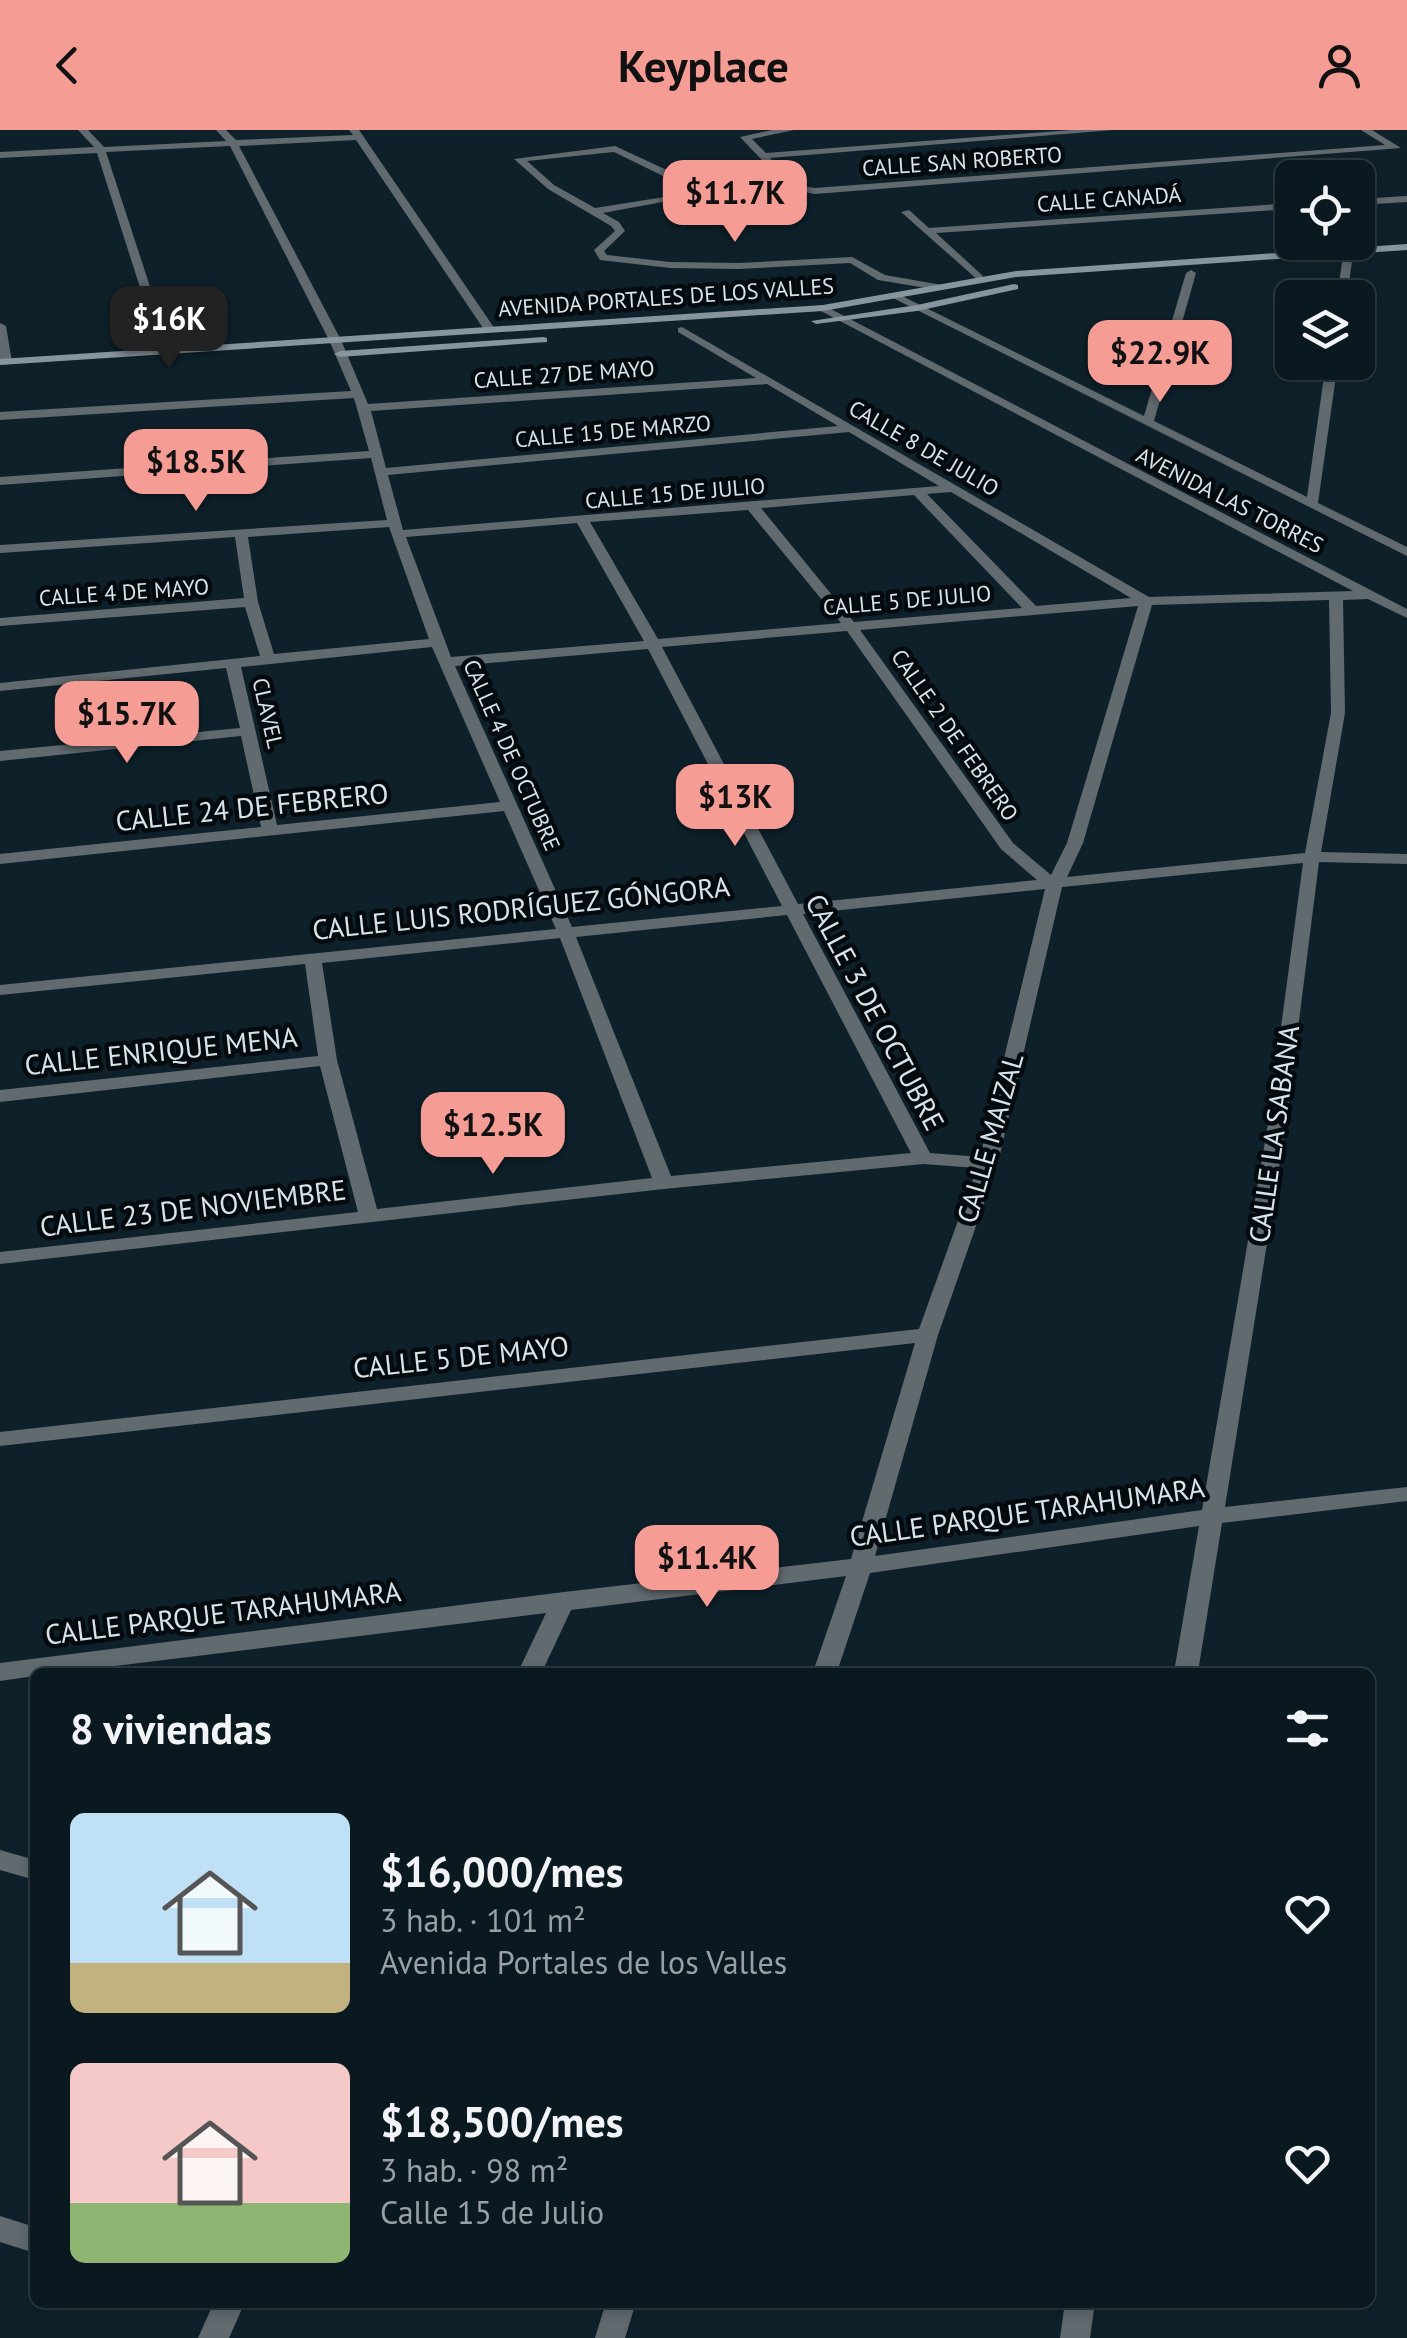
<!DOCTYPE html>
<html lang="es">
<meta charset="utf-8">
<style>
body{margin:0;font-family:"PT Sans",sans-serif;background:#18262d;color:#f1f3f6;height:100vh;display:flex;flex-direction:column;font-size:38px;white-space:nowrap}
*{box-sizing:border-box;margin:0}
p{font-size:32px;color:#99a0a5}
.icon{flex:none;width:55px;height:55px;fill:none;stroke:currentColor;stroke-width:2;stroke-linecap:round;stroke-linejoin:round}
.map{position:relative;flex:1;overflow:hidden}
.panel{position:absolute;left:30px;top:1538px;width:1345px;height:640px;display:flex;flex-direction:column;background:#0a1920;border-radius:15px;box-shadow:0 5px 15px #0003,0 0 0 2px #2a383e}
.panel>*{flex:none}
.controls{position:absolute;left:1275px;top:30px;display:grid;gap:20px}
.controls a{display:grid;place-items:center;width:100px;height:100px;border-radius:15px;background:#0a1920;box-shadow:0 5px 15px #0003,0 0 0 2px #2a383e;font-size:50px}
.price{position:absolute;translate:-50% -85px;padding:0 22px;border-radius:20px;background:#f59c95;color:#111;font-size:32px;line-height:65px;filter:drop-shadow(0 2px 5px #0008)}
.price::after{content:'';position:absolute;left:50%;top:60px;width:30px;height:22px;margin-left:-15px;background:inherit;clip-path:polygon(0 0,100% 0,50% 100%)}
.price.current{background:#222;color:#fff}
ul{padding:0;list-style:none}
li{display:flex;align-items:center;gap:30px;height:250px;padding:0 40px}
li span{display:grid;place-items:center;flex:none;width:280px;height:200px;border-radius:15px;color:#555}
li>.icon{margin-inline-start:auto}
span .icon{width:120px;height:120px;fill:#fffc;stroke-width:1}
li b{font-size:42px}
h2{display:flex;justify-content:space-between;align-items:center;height:120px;padding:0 40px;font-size:42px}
header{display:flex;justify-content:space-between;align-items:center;height:130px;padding:0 40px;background:#f59c95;color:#111;font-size:45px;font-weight:700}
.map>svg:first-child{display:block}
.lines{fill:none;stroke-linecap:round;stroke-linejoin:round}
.street{fill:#616a6f;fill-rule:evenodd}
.secondary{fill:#86959e;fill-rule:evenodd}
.labels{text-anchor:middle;stroke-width:9;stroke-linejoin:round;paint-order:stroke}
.far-street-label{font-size:22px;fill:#d8e3ea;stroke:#040a0e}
.street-label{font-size:28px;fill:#d8e3ea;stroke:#040a0e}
</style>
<header><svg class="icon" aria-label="back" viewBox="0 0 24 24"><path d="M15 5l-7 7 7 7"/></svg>Keyplace<svg class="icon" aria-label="person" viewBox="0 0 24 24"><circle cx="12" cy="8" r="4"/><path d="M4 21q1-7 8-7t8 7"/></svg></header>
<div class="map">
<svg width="1407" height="2208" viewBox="0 0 1407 2208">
<rect width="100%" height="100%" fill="#0e212b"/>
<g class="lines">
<path class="street" d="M 78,0 L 88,0 L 104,17 L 226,11 L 216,0 L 226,0 L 236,10 L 353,5 L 349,0 L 359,0 L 495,199 L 485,201 L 356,10 L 239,16 L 341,210 L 368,274 L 756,248 L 678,202 L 678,198 L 682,197 L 1149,467 L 1353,461 L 819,180 L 819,176 L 823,175 L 1407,479 L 1407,488 L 1368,469 L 1343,470 L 1345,583 L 1321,722 L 1407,724 L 1407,734 L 1319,732 L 1286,994 L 1225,1377 L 1407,1357 L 1407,1371 L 1222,1393 L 1198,1542 L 1174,1542 L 1199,1396 L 870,1443 L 837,1542 L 813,1542 L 846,1446 L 571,1480 L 542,1542 L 518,1542 L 546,1483 L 66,1542 L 35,1542 L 35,1546 L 0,1551 L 0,1533 L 564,1462 L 851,1429 L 915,1213 L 0,1316 L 0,1302 L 919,1199 L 977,1038 L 923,1034 L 664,1059 L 0,1134 L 0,1122 L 358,1082 L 320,936 L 0,972 L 0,960 L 318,926 L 305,834 L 0,865 L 0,855 L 556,799 L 504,681 L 0,734 L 0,724 L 261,697 L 241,606 L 0,631 L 0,621 L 240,598 L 226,538 L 0,561 L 0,553 L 260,526 L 245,477 L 0,496 L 0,488 L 244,468 L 235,407 L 0,423 L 0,415 L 387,390 L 371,328 L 0,355 L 0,347 L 369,321 L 354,268 L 0,290 L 0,282 L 351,261 L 329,210 L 230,16 L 106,22 L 171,221 L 161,223 L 97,23 L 0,28 L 0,22 L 94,17 ZM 767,254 L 838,296 L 386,338 L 371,281 ZM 849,302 L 939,356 L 403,400 L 388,345 ZM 951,362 L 1131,468 L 1036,476 L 927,364 ZM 914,365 L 1022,478 L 854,492 L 761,378 ZM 748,380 L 841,493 L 658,509 L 590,392 ZM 577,393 L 644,511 L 451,527 L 406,407 ZM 389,397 L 429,509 L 274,524 L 258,472 L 248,407 ZM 1329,470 L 1331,583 L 1305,723 L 1067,747 L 1083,713 L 1152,475 ZM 1138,476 L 1067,713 L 1051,745 L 1013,713 L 860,500 ZM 847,501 L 1001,719 L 1037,750 L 798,774 L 662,517 ZM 432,517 L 500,672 L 277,695 L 241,537 ZM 648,519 L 782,776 L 572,797 L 455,536 ZM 1303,733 L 1268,994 L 1202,1380 L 875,1426 L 938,1205 L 998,1033 L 1062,757 ZM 1045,759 L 980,1027 L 930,1023 L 803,784 ZM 787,785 L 911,1023 L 671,1046 L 576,807 ZM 560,808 L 652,1048 L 377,1079 L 337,930 L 322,833 Z
M 772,0 L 794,0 L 752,9 L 766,23 L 1072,0 L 1113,0 L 770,28 L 795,55 L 815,58 L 1385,15 L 1361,0 L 1372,0 L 1401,18 L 815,64 L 789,59 L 782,52 L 696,55 L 711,63 L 603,83 L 619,92 L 625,101 L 604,121 L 607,125 L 670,132 L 739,133 L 852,127 L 885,145 L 942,155 L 942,159 L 938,160 L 878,150 L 850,133 L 739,139 L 670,138 L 600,130 L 594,120 L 615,101 L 611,96 L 548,59 L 514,29 L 615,16 L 686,49 L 777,46 L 740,7 ZM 614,22 L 696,62 L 595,78 L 554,55 L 527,31 Z
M 1407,66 L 1407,72 L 1358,75 L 1358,69 Z
M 1292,73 L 1292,79 L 936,103 L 983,146 L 983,150 L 979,151 L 901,82 L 909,80 L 929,98 Z
M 1333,117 L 1352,131 L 1347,168 L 1337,168 L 1342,132 L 1328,120 Z
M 1191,140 L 1196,143 L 1154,291 L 1307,367 L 1326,232 L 1338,232 L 1318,373 L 1407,417 L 1407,426 L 889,166 L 898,164 L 1144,286 L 1186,143 Z
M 0,193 L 6,196 L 12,232 L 6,235 L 0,230 Z
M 0,1720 L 35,1730 L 35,1750 L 0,1740 Z
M 0,2086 L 35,2097 L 35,2123 L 0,2112 Z
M 214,2172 L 245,2172 L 229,2208 L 198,2208 Z
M 606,2172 L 636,2172 L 625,2208 L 595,2208 Z
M 1065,2172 L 1095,2172 L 1090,2208 L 1060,2208 Z"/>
<path class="secondary" d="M 1407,114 L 1407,120 L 1016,147 L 823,181 L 0,235 L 0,229 L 823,175 L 1016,141 Z
M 1014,154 L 1018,155 L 1018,159 L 917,181 L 816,194 L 811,191 L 917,175 Z
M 543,207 L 547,208 L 547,212 L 340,227 L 334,224 L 340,221 Z"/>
</g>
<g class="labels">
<g class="far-street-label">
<text transform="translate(962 31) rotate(-4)" y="8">CALLE SAN ROBERTO</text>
<text transform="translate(1109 69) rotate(-4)" y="8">CALLE CANADÁ</text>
<text transform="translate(666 167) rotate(-4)" y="8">AVENIDA PORTALES DE LOS VALLES</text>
<text transform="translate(564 244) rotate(-4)" y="8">CALLE 27 DE MAYO</text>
<text transform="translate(613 301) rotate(-5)" y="8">CALLE 15 DE MARZO</text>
<text transform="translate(924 318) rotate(30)" y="8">CALLE 8 DE JULIO</text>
<text transform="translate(675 363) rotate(-5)" y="8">CALLE 15 DE JULIO</text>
<text transform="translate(1230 370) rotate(27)" y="8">AVENIDA LAS TORRES</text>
<text transform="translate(124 462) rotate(-4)" y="8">CALLE 4 DE MAYO</text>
<text transform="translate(907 470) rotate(-5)" y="8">CALLE 5 DE JULIO</text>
<text transform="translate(268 583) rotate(77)" y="8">CLAVEL</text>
<text transform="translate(955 605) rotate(55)" y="8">CALLE 2 DE FEBRERO</text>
<text transform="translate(512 625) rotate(66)" y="8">CALLE 4 DE OCTUBRE</text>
</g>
<g class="street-label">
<text transform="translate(252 677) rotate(-6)" y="10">CALLE 24 DE FEBRERO</text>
<text transform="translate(521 778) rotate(-6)" y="10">CALLE LUIS RODRÍGUEZ GÓNGORA</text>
<text transform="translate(875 882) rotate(62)" y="10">CALLE 3 DE OCTUBRE</text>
<text transform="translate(161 921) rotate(-6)" y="10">CALLE ENRIQUE MENA</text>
<text transform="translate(1274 1004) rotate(-82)" y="10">CALLE LA SABANA</text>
<text transform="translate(990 1008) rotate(-74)" y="10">CALLE MAIZAL</text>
<text transform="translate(193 1078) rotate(-7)" y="10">CALLE 23 DE NOVIEMBRE</text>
<text transform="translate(461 1227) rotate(-6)" y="10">CALLE 5 DE MAYO</text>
<text transform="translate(1027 1382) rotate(-8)" y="10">CALLE PARQUE TARAHUMARA</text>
<text transform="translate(223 1483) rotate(-7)" y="10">CALLE PARQUE TARAHUMARA</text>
</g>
</g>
</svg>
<div class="controls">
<a><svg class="icon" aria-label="locate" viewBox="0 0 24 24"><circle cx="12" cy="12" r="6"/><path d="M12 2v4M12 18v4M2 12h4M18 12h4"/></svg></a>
<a><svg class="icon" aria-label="layers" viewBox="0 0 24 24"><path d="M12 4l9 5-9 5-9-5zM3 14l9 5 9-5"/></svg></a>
</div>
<b class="price" style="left:735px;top:115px">$11.7K</b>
<b class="price current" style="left:169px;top:241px">$16K</b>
<b class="price" style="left:1160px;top:275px">$22.9K</b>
<b class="price" style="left:196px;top:384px">$18.5K</b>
<b class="price" style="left:127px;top:636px">$15.7K</b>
<b class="price" style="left:735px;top:719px">$13K</b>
<b class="price" style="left:493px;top:1047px">$12.5K</b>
<b class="price" style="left:707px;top:1480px">$11.4K</b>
<section class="panel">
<h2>8 viviendas<svg class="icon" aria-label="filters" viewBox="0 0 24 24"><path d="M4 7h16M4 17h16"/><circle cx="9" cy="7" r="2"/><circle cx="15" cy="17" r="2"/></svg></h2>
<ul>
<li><span style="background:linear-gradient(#bfe0f5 75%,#c2b280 0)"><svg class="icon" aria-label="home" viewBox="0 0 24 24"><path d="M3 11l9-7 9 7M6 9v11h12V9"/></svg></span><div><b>$16,000/mes</b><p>3 hab. · 101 m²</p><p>Avenida Portales de los Valles</p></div><svg class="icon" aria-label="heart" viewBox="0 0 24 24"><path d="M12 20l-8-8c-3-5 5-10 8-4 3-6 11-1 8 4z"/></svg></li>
<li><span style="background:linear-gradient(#f6c9c9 70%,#8fb573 0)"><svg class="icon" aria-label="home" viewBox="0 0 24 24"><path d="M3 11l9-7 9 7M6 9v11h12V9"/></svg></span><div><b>$18,500/mes</b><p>3 hab. · 98 m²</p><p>Calle 15 de Julio</p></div><svg class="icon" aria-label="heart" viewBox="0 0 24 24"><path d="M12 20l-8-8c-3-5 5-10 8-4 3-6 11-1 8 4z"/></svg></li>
</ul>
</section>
</div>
